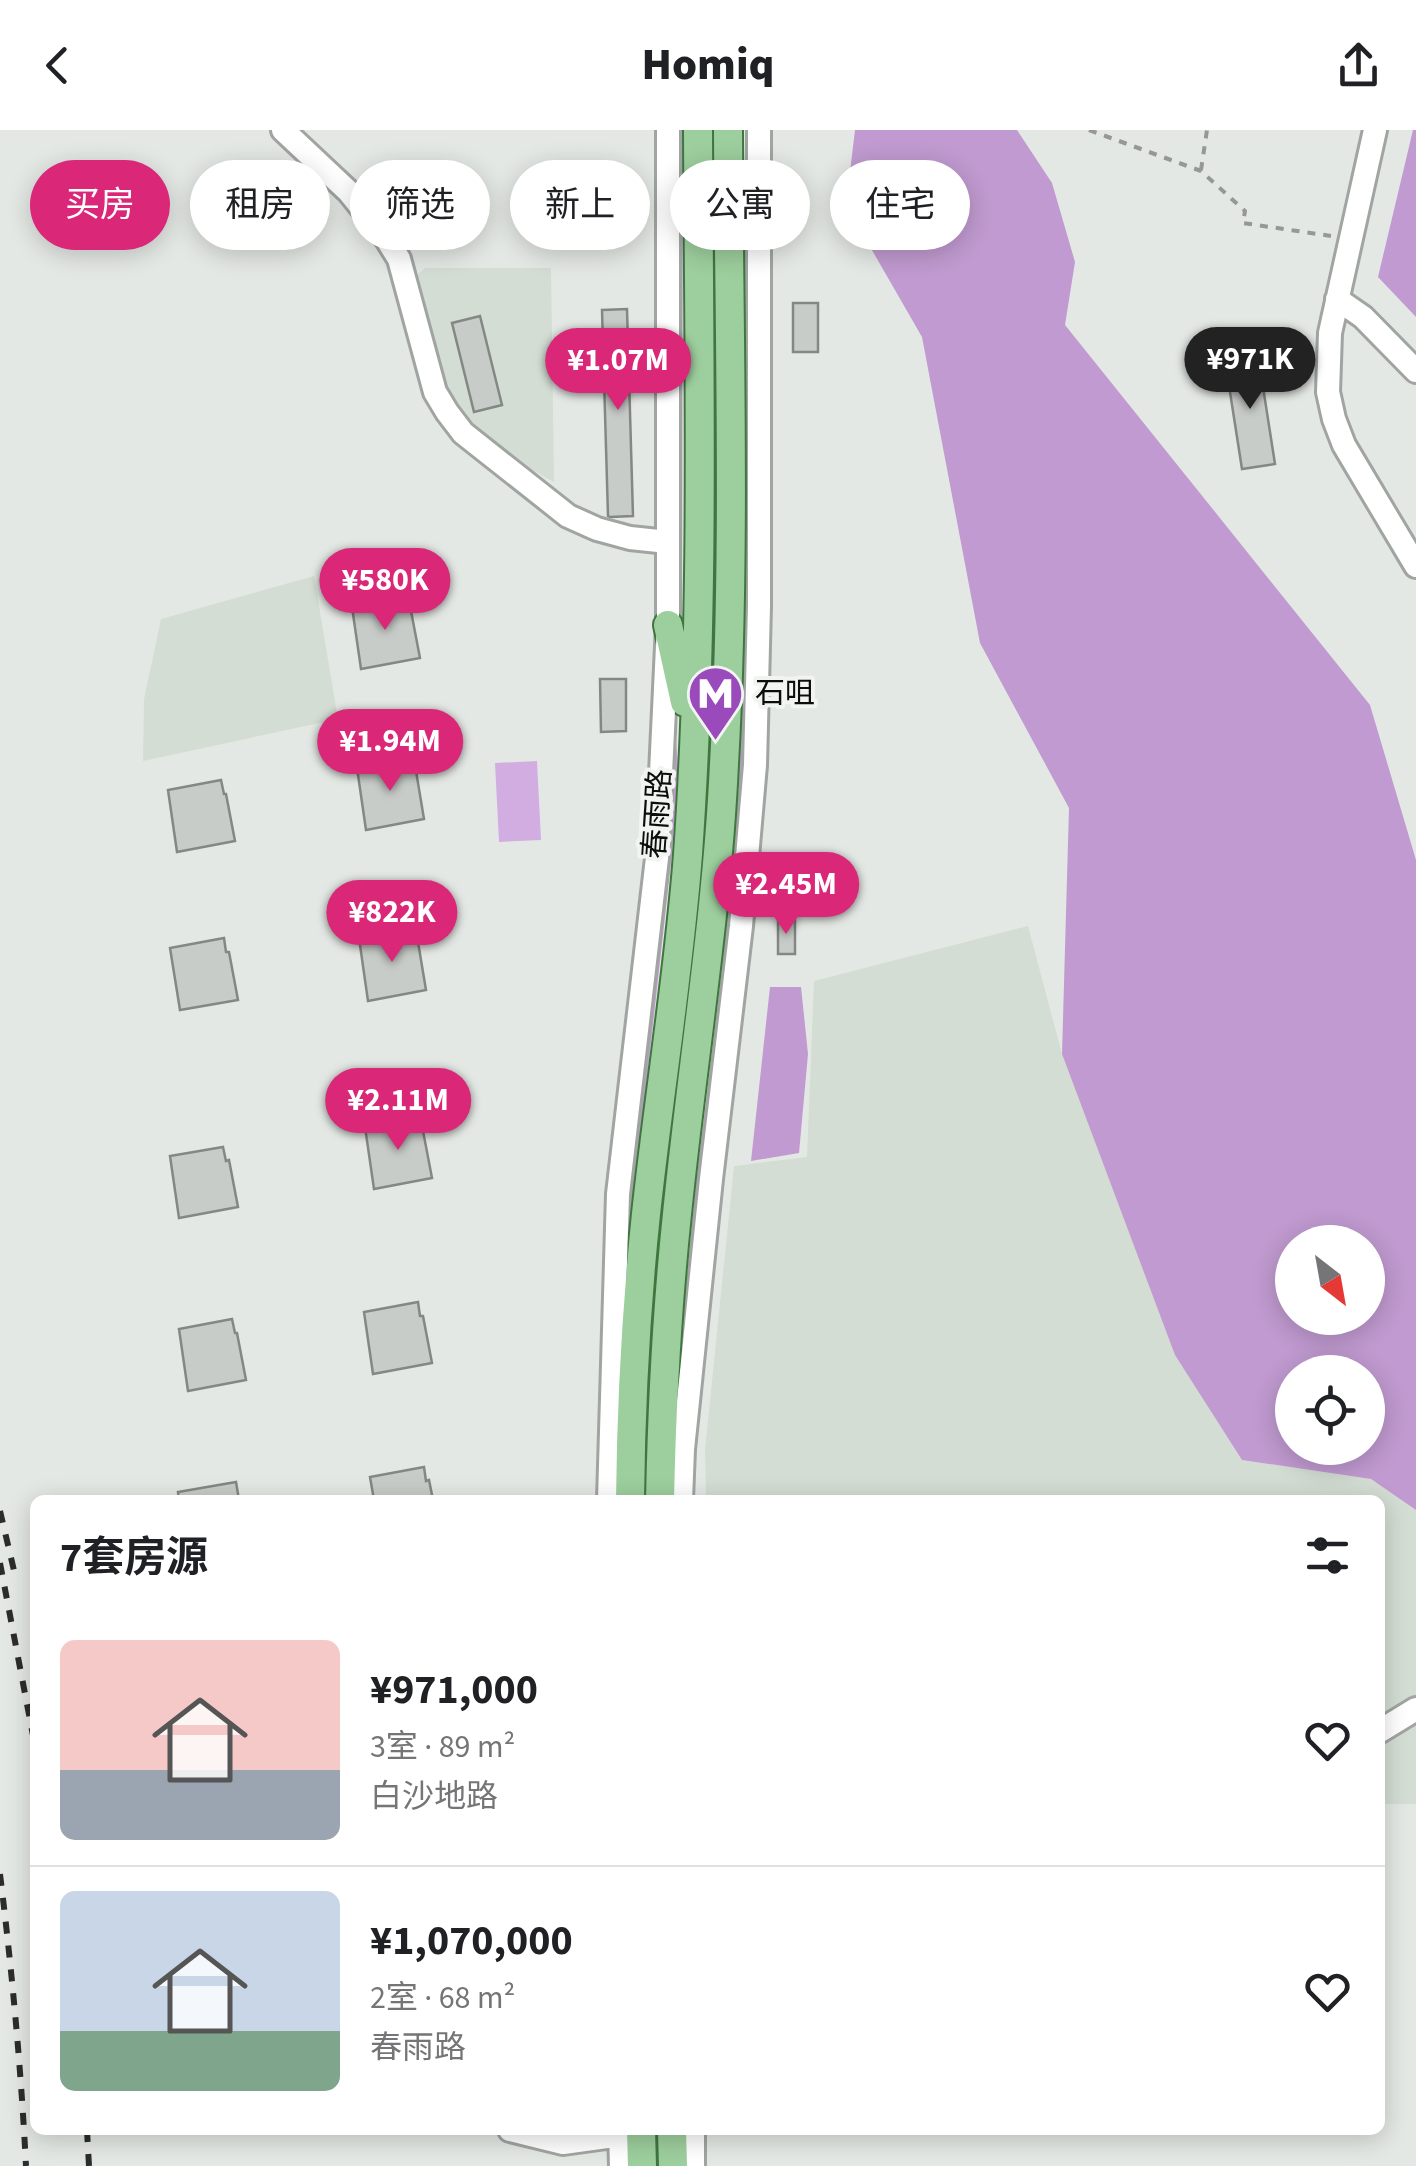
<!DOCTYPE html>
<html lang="zh">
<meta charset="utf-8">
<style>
body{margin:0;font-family:"Source Sans 3","Noto Sans SC",sans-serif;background:#f6f6f6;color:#202124;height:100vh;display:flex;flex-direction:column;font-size:38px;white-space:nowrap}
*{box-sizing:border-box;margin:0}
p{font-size:32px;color:#757577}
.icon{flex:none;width:55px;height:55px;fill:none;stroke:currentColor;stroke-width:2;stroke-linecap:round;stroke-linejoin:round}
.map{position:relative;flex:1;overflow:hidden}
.panel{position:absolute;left:30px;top:1365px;width:1355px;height:640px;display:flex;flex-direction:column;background:#fff;border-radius:15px;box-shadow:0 5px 25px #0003}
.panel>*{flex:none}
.guide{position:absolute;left:30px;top:30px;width:1358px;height:90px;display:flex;gap:20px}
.needle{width:65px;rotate:149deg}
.controls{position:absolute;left:1275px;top:1095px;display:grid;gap:20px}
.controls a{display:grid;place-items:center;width:110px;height:110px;border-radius:50%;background:#fff;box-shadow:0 5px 25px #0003;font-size:50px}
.price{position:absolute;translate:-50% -85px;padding:0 22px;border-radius:35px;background:#db2777;color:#fff;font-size:32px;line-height:65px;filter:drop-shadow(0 2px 5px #0008)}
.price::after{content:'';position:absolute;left:50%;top:60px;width:30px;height:22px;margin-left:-15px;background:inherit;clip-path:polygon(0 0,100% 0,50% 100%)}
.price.current{background:#222;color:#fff}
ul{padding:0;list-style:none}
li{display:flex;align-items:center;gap:30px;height:250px;padding:0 30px}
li+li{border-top:2px solid #e0e0e0}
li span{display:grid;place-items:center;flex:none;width:280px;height:200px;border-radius:15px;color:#555}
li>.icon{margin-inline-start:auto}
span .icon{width:120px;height:120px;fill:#fffc;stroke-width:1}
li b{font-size:42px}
h2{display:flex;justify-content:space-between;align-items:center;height:120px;padding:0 30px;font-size:42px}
.tag{padding:0 35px;border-radius:45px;background:#fff;box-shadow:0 5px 25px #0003;font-size:35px;line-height:90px}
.tag.current{background:#db2777;color:#fff}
header{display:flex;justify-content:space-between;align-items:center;height:130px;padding:0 30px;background:#fff;font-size:45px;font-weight:800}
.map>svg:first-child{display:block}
.built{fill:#d3ddd3}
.green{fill:#d2ade2}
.forest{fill:#c09ad0;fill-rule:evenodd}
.building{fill:#c8ccc8;stroke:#848884;stroke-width:2.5}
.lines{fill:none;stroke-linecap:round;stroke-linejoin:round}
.minor-casing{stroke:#a1a5a1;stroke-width:28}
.major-casing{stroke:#3f7640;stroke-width:32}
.path{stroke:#959895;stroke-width:4;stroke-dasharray:8 8;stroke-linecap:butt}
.minor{stroke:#fff;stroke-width:22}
.major{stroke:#9dce9d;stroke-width:28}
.rail{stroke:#2b2c2b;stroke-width:6;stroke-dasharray:12 12;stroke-linecap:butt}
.labels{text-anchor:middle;stroke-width:8;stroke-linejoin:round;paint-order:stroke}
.poi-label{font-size:30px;fill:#0c0d0c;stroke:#f1f5f1;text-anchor:start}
.street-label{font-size:30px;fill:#0c0d0c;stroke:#f1f5f1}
</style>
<header><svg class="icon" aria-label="back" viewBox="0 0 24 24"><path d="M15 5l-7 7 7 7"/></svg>Homiq<svg class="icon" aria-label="share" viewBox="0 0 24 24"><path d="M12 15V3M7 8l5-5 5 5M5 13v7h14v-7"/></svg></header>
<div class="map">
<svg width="1416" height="2036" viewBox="0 0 1416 2036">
<rect width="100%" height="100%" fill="#e4e8e4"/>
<path class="built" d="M 425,138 L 551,138 L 554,352 L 503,324 L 463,288 L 448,260 L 417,145 Z
M 314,446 L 338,589 L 143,631 L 144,569 L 161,489 Z
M 1028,796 L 1062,924 L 1175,1224 L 1242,1330 L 1371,1349 L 1416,1380 L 1416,1674 L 1380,1674 L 1380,1370 L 706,1370 L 705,1320 L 734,1036 L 807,1027 L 814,851 Z"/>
<path class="green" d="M 537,631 L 541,710 L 499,712 L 495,633 Z"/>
<path class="forest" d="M 673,0 L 683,0 L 682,506 L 674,471 Z
M 855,0 L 1017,0 L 1052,53 L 1075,132 L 1065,195 L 1370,575 L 1416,730 L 1416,1380 L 1371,1349 L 1242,1330 L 1175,1225 L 1062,924 L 1069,678 L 980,513 L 922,207 L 846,75 ZM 1292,1112 L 1368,1112 L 1368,1188 L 1292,1188 ZM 1292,1242 L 1368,1242 L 1368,1318 L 1292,1318 Z
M 1413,0 L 1416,0 L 1416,187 L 1378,147 Z
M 755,40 L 754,477 L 744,477 L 745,41 Z
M 744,505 L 751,505 L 749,586 L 730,836 L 722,836 L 738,668 Z
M 671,595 L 675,595 L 678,638 L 672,724 L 634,1065 L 630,1069 L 626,1068 Z
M 770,857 L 801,857 L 808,924 L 799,1023 L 751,1031 Z
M 719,870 L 727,871 L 681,1252 L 678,1252 L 695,1061 Z"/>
<path class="building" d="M 793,173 L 818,173 L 818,222 L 793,222 Z
M 627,179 L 633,386 L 610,387 L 608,386 L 602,180 Z
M 480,186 L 502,275 L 474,282 L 452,193 Z
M 1258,225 L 1275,334 L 1242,339 L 1225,230 Z
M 406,467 L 408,481 L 411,481 L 420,528 L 361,539 L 352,477 Z
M 600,549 L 626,549 L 626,601 L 601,602 Z
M 410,628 L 413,642 L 416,641 L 424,689 L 366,700 L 357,638 Z
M 221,650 L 224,664 L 226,664 L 235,711 L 177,722 L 168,660 Z
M 778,790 L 795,791 L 795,824 L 778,824 Z
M 412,799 L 415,812 L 418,812 L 426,860 L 368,871 L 359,808 Z
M 224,808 L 226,822 L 229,822 L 238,870 L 180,880 L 170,818 Z
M 418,987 L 421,1001 L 423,1001 L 432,1048 L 374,1059 L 365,997 Z
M 223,1017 L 226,1031 L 229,1030 L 238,1077 L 179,1088 L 170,1026 Z
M 418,1172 L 420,1186 L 423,1186 L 432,1233 L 373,1244 L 364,1182 Z
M 232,1189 L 235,1203 L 237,1203 L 246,1250 L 188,1261 L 179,1199 Z
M 424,1337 L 426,1351 L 429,1350 L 433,1370 L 374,1370 L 370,1347 Z
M 236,1352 L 239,1370 L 179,1370 L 178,1362 Z"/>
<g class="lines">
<defs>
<path id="minor" d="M 283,0 L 349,62 L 386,108 L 399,129 L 435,262 L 447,282 L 463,303 L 568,386 L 597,399 L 630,408 L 668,412
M 1375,0 L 1330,203 L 1328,262 L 1334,289 L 1344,315 L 1416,436
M 1337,169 L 1363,187 L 1416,241
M 609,1370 L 618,1064 L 657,728 L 668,495 L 668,0
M 681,1370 L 683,1319 L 711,1049 L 741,796 L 755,635 L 759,476 L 759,0
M 1380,1601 L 1416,1579
M 510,2000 L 563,2013 L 621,2005
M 620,2000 L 621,2036
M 693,2000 L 693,2036"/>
<path id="major" d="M 668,495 L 685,572
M 630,1370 C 631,1274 636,1179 646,1084 C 659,964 679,844 688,724 C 705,483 699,241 698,0
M 660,1370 C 662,1274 667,1179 677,1084 C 692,934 717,785 724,634 C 736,423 729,211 728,0
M 641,2000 L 642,2036
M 672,2000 L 673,2036"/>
</defs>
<use href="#minor" class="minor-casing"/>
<use href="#major" class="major-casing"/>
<path class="path" d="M 1089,0 L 1201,41 L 1245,81 L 1243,93 L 1331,106
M 1201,40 L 1207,0"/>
<use href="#minor" class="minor"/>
<use href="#major" class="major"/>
<path class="rail" d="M 0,1381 L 16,1449
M 0,1433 L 35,1616
M 0,1744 C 12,1841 21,1938 26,2036
M 87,2000 L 89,2036"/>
</g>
<defs>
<symbol id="metro-pin" viewBox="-11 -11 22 30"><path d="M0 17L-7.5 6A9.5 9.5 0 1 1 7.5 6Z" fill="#9a4aba" stroke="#f1f5f1"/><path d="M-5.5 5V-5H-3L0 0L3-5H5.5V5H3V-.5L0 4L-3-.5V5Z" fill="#fff"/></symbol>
</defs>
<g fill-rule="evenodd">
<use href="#metro-pin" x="684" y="532" width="63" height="86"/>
</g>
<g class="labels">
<g class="poi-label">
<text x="755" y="573">石咀</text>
</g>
<g class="street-label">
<text transform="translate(657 684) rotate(-86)" y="10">春雨路</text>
</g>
</g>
</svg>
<div class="controls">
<a><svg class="needle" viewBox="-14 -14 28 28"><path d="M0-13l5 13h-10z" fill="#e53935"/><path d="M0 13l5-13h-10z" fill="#757577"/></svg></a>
<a><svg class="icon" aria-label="locate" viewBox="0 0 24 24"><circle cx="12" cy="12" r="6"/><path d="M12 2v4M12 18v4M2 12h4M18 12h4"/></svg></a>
</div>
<b class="price current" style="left:1250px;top:282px">¥971K</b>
<b class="price" style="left:618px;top:283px">¥1.07M</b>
<b class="price" style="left:385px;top:503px">¥580K</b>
<b class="price" style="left:390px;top:664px">¥1.94M</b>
<b class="price" style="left:786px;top:807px">¥2.45M</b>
<b class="price" style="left:392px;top:835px">¥822K</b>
<b class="price" style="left:398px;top:1023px">¥2.11M</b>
<div class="guide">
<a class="tag current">买房</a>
<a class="tag">租房</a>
<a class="tag">筛选</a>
<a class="tag">新上</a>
<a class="tag">公寓</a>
<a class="tag">住宅</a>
</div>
<section class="panel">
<h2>7套房源<svg class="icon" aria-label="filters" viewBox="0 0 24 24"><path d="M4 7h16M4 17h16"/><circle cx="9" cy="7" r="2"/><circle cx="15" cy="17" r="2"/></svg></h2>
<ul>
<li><span style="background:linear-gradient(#f6c9c9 65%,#9aa5b1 0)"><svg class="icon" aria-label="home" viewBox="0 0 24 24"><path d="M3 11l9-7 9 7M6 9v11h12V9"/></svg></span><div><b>¥971,000</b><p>3室 · 89 m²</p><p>白沙地路</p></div><svg class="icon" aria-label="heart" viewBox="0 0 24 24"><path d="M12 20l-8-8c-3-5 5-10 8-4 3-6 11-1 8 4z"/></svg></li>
<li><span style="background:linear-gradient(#c9d6e8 70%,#7fa58c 0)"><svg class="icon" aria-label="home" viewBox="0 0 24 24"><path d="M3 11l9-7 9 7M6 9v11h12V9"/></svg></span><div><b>¥1,070,000</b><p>2室 · 68 m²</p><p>春雨路</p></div><svg class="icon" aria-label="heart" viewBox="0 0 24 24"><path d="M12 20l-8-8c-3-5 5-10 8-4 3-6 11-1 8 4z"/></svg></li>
</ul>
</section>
</div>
